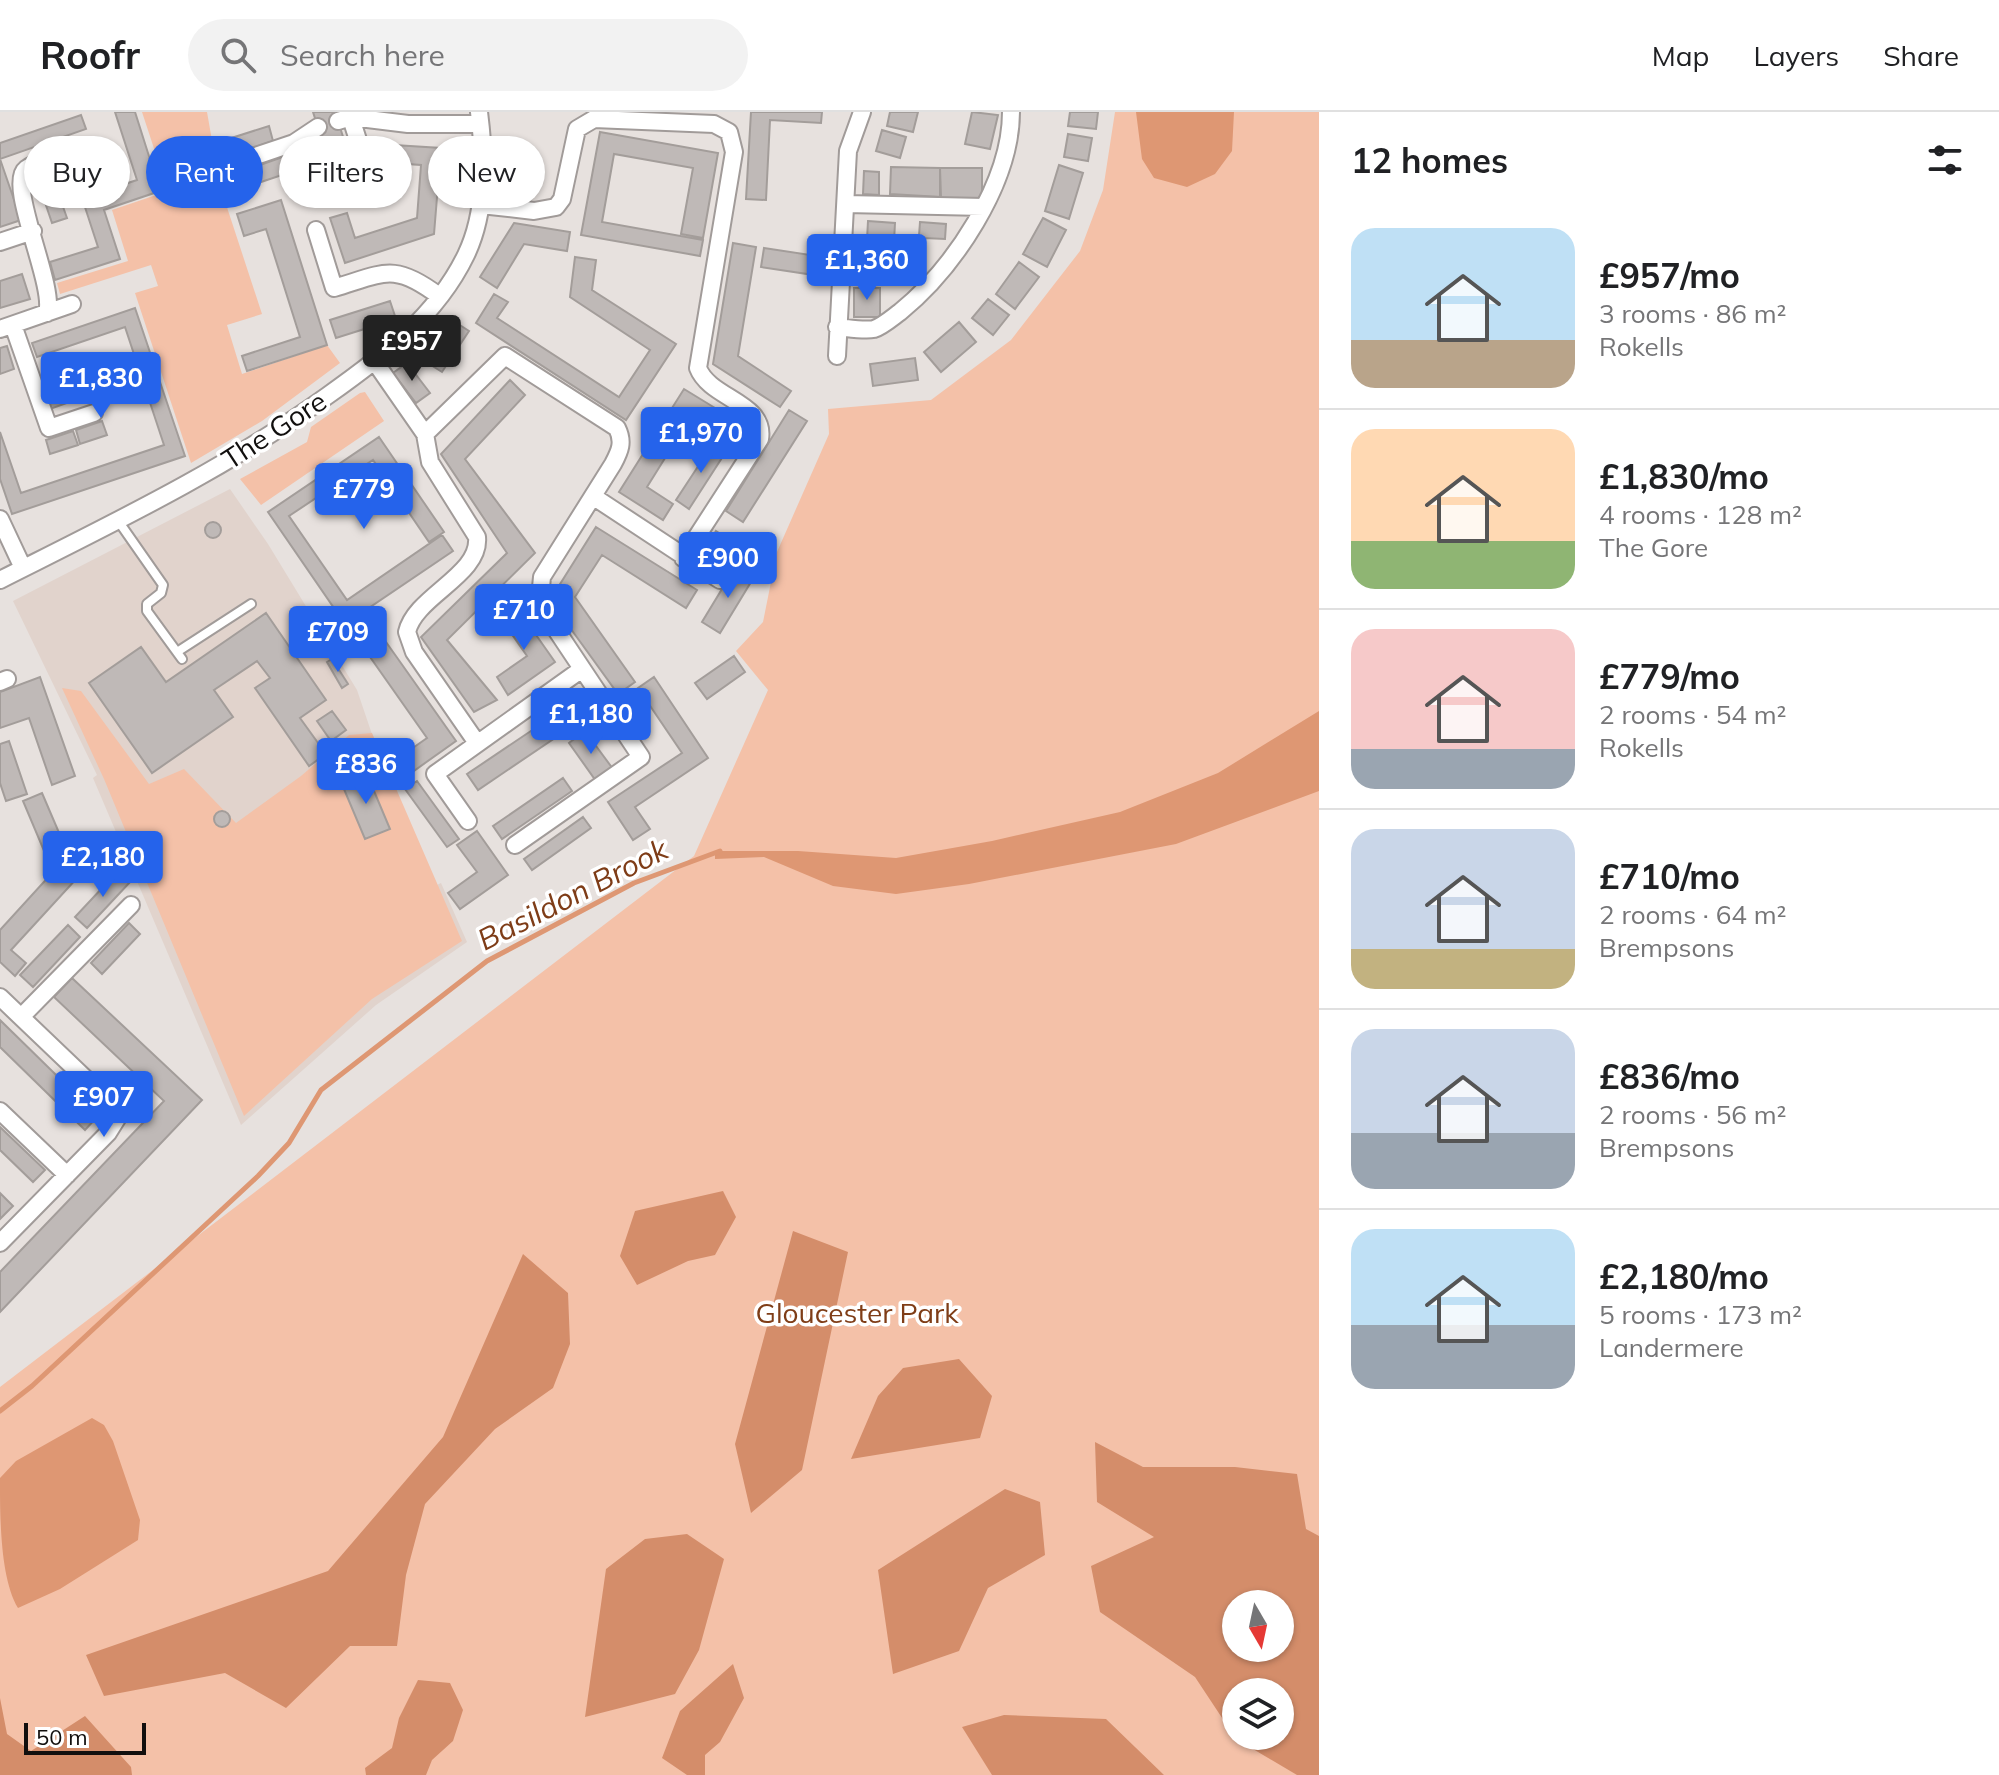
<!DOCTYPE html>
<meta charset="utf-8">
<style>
body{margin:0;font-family:Mulish,sans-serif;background:#f2f2f2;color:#202124;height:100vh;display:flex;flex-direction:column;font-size:30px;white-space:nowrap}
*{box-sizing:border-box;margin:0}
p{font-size:26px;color:#757577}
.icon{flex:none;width:44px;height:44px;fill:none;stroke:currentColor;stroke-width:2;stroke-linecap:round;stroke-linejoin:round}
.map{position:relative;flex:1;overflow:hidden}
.panel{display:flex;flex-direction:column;background:#fff;width:680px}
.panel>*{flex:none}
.guide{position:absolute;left:24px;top:24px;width:760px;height:72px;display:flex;gap:16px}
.needle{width:52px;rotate:171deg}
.controls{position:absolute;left:1222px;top:1478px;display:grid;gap:16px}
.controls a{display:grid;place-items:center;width:72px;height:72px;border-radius:50%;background:#fff;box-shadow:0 2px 6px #0004;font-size:40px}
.scale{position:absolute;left:24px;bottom:20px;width:122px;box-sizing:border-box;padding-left:8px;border:4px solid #110f0e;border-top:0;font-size:22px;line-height:28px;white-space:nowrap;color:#110f0e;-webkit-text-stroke:6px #fff;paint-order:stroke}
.price{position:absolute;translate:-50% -68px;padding:0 18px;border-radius:8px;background:#2563eb;color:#fff;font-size:26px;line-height:52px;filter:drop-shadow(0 2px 4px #0008)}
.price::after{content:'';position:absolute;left:50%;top:48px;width:24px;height:18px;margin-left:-12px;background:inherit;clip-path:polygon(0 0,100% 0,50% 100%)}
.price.active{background:#222;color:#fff}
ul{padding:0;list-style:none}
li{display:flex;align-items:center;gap:24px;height:200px;padding:0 32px}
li+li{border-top:2px solid #e0e0e0}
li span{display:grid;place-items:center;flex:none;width:224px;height:160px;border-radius:24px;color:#555}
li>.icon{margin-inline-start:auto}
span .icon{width:96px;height:96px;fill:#fffc;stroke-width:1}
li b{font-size:34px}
h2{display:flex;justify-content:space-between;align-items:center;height:96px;padding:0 32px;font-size:34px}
.pill{padding:0 28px;border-radius:36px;background:#fff;box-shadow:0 2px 6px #0004;font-size:28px;line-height:72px}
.pill.active{background:#2563eb;color:#fff}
header{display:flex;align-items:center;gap:48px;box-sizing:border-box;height:112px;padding:0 40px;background:#fff;border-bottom:2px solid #e0e0e0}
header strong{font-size:38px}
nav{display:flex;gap:44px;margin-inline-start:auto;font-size:28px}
.search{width:560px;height:72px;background:#f2f2f2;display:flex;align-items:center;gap:20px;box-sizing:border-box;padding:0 28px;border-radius:44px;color:#757577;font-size:30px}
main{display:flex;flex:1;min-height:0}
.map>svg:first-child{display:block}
.built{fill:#e1d3cc}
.green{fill:#f4c1a8;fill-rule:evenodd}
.forest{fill:#d48d6a;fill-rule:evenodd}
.water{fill:#de9773}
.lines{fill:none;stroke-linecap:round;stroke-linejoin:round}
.stream{stroke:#de9773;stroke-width:5}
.building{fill:#bfb9b7;stroke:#a39d9a;stroke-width:2}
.service-casing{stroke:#a19b99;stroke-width:12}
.minor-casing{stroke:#a19b99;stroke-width:20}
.service{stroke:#fff;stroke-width:8}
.minor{stroke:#fff;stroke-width:16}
.labels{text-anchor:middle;stroke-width:7;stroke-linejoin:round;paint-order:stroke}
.street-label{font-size:28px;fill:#110f0e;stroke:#fff}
.park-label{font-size:28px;fill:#7f3d17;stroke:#fff}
.water-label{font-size:30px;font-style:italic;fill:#7e3c17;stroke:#fff}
</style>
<header>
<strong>Roofr</strong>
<div class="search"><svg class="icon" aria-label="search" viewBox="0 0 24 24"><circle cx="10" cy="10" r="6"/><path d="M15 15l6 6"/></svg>Search here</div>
<nav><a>Map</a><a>Layers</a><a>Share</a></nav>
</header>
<main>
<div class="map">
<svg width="1319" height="1663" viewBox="0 0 1319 1663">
<rect width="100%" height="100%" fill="#e7e1de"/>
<path class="built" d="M 230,377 L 268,432 L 357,578 L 377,637 L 396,793 L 441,771 L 467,830 L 376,893 L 241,1013 L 93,666 L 97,663 L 13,489 Z"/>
<path class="green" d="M 142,0 L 207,0 L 220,74 L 262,202 L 227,213 L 242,262 L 327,233 L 340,251 L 262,309 L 191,351 L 135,181 L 158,174 L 151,153 L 60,182 L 57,171 L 128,149 L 112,98 L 168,79 Z
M 1115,0 L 1319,0 L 1319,1663 L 0,1663 L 0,1275 L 694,744 L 768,578 L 736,539 L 763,510 L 777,440 L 829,322 L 828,297 L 931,288 L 1011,228 L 1080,139 L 1103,78 ZM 1236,1492 L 1280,1492 L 1280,1536 L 1236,1536 ZM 1236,1580 L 1280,1580 L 1280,1624 L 1236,1624 Z
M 365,280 L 384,309 L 261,393 L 240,367 L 307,330 L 311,315 L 360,281 Z
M 62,576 L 81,579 L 149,672 L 184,657 L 236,711 L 301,664 L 349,623 L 372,621 L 462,829 L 372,887 L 244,1004 L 104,667 Z"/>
<path class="forest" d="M 723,1079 L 736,1105 L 715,1143 L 688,1149 L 637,1173 L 620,1144 L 635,1099 Z
M 793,1119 L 848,1140 L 802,1358 L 751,1401 L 735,1332 Z
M 523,1142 L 568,1181 L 570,1232 L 553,1276 L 495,1317 L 425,1392 L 406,1463 L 397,1534 L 350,1534 L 286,1596 L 225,1561 L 104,1584 L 86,1543 L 328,1459 L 443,1325 Z
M 959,1247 L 992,1284 L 980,1326 L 851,1347 L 878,1284 L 903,1256 Z
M 1095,1330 L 1143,1355 L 1235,1355 L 1297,1362 L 1306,1417 L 1319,1424 L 1319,1663 L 1297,1663 L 1236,1627 L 1195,1565 L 1100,1500 L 1091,1454 L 1154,1425 L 1097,1390 ZM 1236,1492 L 1280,1492 L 1280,1536 L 1236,1536 ZM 1236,1580 L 1280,1580 L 1280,1624 L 1236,1624 Z
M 1005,1377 L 1040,1390 L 1045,1443 L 988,1476 L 959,1539 L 893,1562 L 878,1458 Z
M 687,1422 L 724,1447 L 699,1538 L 675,1582 L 585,1605 L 606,1457 L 645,1427 Z
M 733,1552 L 744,1586 L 720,1630 L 705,1643 L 705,1663 L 687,1663 L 662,1646 L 680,1599 Z
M 418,1568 L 450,1571 L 463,1598 L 453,1629 L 432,1648 L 426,1663 L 366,1663 L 365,1656 L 392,1636 L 399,1606 Z
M 0,1586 L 7,1622 L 31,1639 L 85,1604 L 131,1655 L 132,1663 L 0,1663 Z
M 1004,1603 L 1106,1607 L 1164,1663 L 992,1663 L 962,1615 Z"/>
<path class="water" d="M 1136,0 L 1234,0 L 1232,39 L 1215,62 L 1187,75 L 1154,66 L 1142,47 Z
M 1319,599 L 1319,679 L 1176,732 L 969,772 L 896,782 L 833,774 L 764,745 L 715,747 L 715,739 L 798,739 L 896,746 L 992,729 L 1120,700 L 1218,661 Z
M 92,1306 L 104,1313 L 113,1329 L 140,1408 L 138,1428 L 60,1477 L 18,1496 C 0,1466 0,1405 0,1366 L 16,1349 Z"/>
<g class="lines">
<path class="stream" d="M 0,1299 L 32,1274 L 258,1064 L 289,1031 L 321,978 L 487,849 L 634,771 L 720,739"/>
</g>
<path class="building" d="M 115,0 L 135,0 L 160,79 L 104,98 L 120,147 L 55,168 L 50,150 L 98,135 L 82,86 L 137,68 Z
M 313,0 L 335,0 L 357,68 L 337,75 Z
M 751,0 L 822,0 L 821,11 L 770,8 L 766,88 L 746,87 Z
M 890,0 L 918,0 L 913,20 L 887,14 Z
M 972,0 L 998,3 L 990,37 L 965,32 Z
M 1070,0 L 1098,0 L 1096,17 L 1068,14 Z
M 81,3 L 86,17 L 0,47 L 0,31 Z
M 269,14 L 273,29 L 224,45 L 219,30 Z
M 882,18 L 906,25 L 900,46 L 876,39 Z
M 600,20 L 718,41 L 703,126 L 681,122 L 693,56 L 614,42 L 602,110 L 703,128 L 700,144 L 581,123 Z
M 1068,22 L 1092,26 L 1088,49 L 1064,45 Z
M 394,33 L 441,36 L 434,122 L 345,151 L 330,106 L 347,101 L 355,126 L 417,106 L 421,53 L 393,51 Z
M 294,41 L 300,57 L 234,79 L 229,64 Z
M 92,45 L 97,58 L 55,72 L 67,106 L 52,111 L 36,64 Z
M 0,47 L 21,108 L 0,115 Z
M 1059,53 L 1083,61 L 1069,107 L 1045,99 Z
M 891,55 L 940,56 L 941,85 L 890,82 Z
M 940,56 L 982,56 L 982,92 L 940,92 Z
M 864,59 L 879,60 L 879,83 L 863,82 Z
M 281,88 L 327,233 L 247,259 L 242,244 L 300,225 L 266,117 L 244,124 L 237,102 Z
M 1043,106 L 1066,118 L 1047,155 L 1023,142 Z
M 868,109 L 895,111 L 892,167 L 865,165 Z
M 920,110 L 946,112 L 945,127 L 924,126 L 922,144 L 911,143 L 912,124 L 919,124 Z
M 514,111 L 570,120 L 567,139 L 524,132 L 497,176 L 480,165 Z
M 733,131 L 756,135 L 738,244 L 791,279 L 780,295 L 713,252 Z
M 764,136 L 817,144 L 814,163 L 761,155 Z
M 575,145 L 596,148 L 592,178 L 676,232 L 626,308 L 476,211 L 494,182 L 508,190 L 497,206 L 619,285 L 650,238 L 570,185 Z
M 1019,150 L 1039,165 L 1015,197 L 996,182 Z
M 22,162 L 30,187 L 0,196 L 0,169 Z
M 854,176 L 880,176 L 880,205 L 854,205 Z
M 988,187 L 1009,203 L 993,223 L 972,206 Z
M 390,189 L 396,207 L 336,226 L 330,208 Z
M 135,196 L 185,344 L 12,402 L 0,367 L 0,320 L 21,381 L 164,333 L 125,215 L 37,245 L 32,231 Z
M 452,208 L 469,219 L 442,260 L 426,250 Z
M 959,210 L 976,230 L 941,260 L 924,240 Z
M 7,234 L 14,257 L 0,262 L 0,236 Z
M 915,246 L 918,268 L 873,274 L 870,252 Z
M 407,251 L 430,281 L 416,291 L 393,261 Z
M 90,266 L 95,281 L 50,297 L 45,282 Z
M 510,268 L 525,283 L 465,347 L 535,441 L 447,528 L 497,588 L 474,600 L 421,525 L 507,441 L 441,342 Z
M 684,277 L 733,307 L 721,325 L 690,306 L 647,375 L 673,392 L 663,408 L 619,380 Z
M 789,298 L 807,309 L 743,410 L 726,399 Z
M 102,309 L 107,323 L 80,332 L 76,318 Z
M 73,319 L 78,333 L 50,342 L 46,328 Z
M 379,325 L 444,420 L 429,430 L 373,348 L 289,404 L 347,488 L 442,423 L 453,439 L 345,512 L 268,400 Z
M 714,330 L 727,338 L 689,397 L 676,388 Z
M205 418a8 8 0 1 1 16 0a8 8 0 1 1-16 0Z
M 596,415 L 697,478 L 686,496 L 602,443 L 575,485 L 635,570 L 618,582 L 550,488 Z
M 716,419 L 748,440 L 741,450 L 710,429 Z
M 736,454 L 754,465 L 720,521 L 702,510 Z
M 515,493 L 555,550 L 508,583 L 497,565 L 527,544 L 499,504 Z
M 266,501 L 326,588 L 300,606 L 326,642 L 309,654 L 255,576 L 270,566 L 257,549 L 214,578 L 233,605 L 152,661 L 89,571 L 141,535 L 166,570 Z
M 374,513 L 456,629 L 411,661 L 400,645 L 427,626 L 356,525 Z
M 734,544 L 745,560 L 707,587 L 695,571 Z
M 332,547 L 348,572 L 342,576 L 327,550 Z
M 40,565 L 75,664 L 52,673 L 29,606 L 0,616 L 0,580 Z
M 654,565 L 708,646 L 635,695 L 650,717 L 633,728 L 608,690 L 682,641 L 638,576 Z
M 574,590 L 586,605 L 478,678 L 467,662 Z
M 332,599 L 346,618 L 331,629 L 317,609 Z
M 585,619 L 613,657 L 596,669 L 569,631 Z
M 9,629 L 27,682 L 6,689 L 0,671 L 0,632 Z
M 366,660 L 390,717 L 365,727 L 341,670 Z
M 563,666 L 572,679 L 502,727 L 493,714 Z
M 417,669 L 459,727 L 447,735 L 405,677 Z
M 42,681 L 78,765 L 11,838 L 26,851 L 15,864 L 0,850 L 0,818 L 53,760 L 23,689 Z
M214 707a8 8 0 1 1 16 0a8 8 0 1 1-16 0Z
M 583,705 L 591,716 L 532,758 L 524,747 Z
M 477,719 L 508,763 L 460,797 L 448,781 L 477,760 L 457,733 Z
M 119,758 L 131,769 L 87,816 L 75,805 Z
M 129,811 L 140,822 L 102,862 L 91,851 Z
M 68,813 L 80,825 L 33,875 L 20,863 Z
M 72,866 L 202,988 L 0,1200 L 0,1160 L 164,989 L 54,885 Z
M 0,908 L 98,1004 L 85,1018 L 0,935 Z
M 0,1015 L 45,1058 L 33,1070 L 0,1038 Z
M 0,1081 L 13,1094 L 0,1107 Z"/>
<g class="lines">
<defs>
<path id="service" d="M 119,410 L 163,473 L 161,481 L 147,492 L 147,499 L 182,547
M 177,540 L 251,492"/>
<path id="minor" d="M 349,0 L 374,78
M 338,9 L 351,5 L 408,12 L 480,12
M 238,50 L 294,31 L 318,15
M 846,92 L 984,95
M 481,93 L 534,99 L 556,95 L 562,87 L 577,17 L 594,7 L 714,12 L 729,20 L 734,40 L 698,256 C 710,287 766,290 760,327 L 683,446
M 316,118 L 334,176 C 384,161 394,150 439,184
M 0,130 L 33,119
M 47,201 C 56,174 6,72 26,57 C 39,47 64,44 79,38
M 13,213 L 49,316 L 94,301
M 837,215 C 848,216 864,219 874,217 C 883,214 893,205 900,200 C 954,156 1011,71 1011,0
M 0,217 L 72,192
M 837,244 L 848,39 L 862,0
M 375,250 L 425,322 L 430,350 L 477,425 C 481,463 415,484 407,520 L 414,540 L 477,631
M 425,322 L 505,244 L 617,316 C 624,330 620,339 613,352 L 542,465 L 540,486 L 543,498 L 641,645 L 515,733
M 594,385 L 720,468
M 0,407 L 23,456
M 0,468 C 113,411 224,358 327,284 C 382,245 436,205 466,143 C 487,99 485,47 479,0
M 0,570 L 7,567
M 468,709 L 435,662 L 582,557
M 0,885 L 111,991 L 118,1005 L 108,1021 L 0,1131
M 21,905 L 131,793
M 0,999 L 67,1063"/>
</defs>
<use href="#service" class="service-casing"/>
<use href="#minor" class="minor-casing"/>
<use href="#service" class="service"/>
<use href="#minor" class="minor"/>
</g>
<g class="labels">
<g class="street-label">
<text transform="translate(274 318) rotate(-33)" y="10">The Gore</text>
</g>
<g class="park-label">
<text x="857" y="1211">Gloucester Park</text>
</g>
<g class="water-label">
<text transform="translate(573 783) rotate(-27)" y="10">Basildon Brook</text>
</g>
</g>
</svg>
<div class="controls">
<a><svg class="needle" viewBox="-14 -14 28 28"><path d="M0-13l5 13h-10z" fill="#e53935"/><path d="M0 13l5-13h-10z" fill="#757577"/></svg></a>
<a><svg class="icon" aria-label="layers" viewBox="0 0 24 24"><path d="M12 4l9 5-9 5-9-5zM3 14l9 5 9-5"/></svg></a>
</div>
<div class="scale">50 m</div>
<b class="price" style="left:867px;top:190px">£1,360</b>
<b class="price active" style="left:412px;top:271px">£957</b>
<b class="price" style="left:101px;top:308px">£1,830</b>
<b class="price" style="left:701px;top:363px">£1,970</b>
<b class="price" style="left:364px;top:419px">£779</b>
<b class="price" style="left:728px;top:488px">£900</b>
<b class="price" style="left:524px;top:540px">£710</b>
<b class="price" style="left:338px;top:562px">£709</b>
<b class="price" style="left:591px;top:644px">£1,180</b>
<b class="price" style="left:366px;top:694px">£836</b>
<b class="price" style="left:103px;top:787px">£2,180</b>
<b class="price" style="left:104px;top:1027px">£907</b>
<div class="guide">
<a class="pill">Buy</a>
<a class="pill active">Rent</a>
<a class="pill">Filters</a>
<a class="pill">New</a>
</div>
</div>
<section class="panel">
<h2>12 homes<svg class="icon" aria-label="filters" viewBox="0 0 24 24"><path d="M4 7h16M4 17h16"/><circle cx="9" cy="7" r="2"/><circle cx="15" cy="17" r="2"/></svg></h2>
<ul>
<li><span style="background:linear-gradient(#bfe0f5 70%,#b9a48a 0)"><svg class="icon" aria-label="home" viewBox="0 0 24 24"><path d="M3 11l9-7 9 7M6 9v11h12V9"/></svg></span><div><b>£957/mo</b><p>3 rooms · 86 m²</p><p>Rokells</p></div></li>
<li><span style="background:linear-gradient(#ffd9b3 70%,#8fb573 0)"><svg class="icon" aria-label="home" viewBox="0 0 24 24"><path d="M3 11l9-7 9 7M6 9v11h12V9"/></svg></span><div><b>£1,830/mo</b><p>4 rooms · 128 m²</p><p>The Gore</p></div></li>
<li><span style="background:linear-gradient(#f6c9c9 75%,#9aa5b1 0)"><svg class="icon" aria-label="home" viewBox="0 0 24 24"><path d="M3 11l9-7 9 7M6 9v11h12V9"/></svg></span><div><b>£779/mo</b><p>2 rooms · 54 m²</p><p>Rokells</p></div></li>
<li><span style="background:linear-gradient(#c9d6e8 75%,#c2b280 0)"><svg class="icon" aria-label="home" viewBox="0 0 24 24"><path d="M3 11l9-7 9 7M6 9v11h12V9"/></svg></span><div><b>£710/mo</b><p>2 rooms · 64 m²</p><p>Brempsons</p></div></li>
<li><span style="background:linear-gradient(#c9d6e8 65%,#9aa5b1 0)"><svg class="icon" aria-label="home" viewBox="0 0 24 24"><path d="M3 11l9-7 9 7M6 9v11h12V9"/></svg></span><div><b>£836/mo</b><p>2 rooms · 56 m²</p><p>Brempsons</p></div></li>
<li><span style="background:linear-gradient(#bfe0f5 60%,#9aa5b1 0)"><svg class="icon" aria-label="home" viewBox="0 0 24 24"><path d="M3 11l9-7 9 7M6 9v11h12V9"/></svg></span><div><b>£2,180/mo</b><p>5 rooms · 173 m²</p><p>Landermere</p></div></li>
</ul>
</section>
</main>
